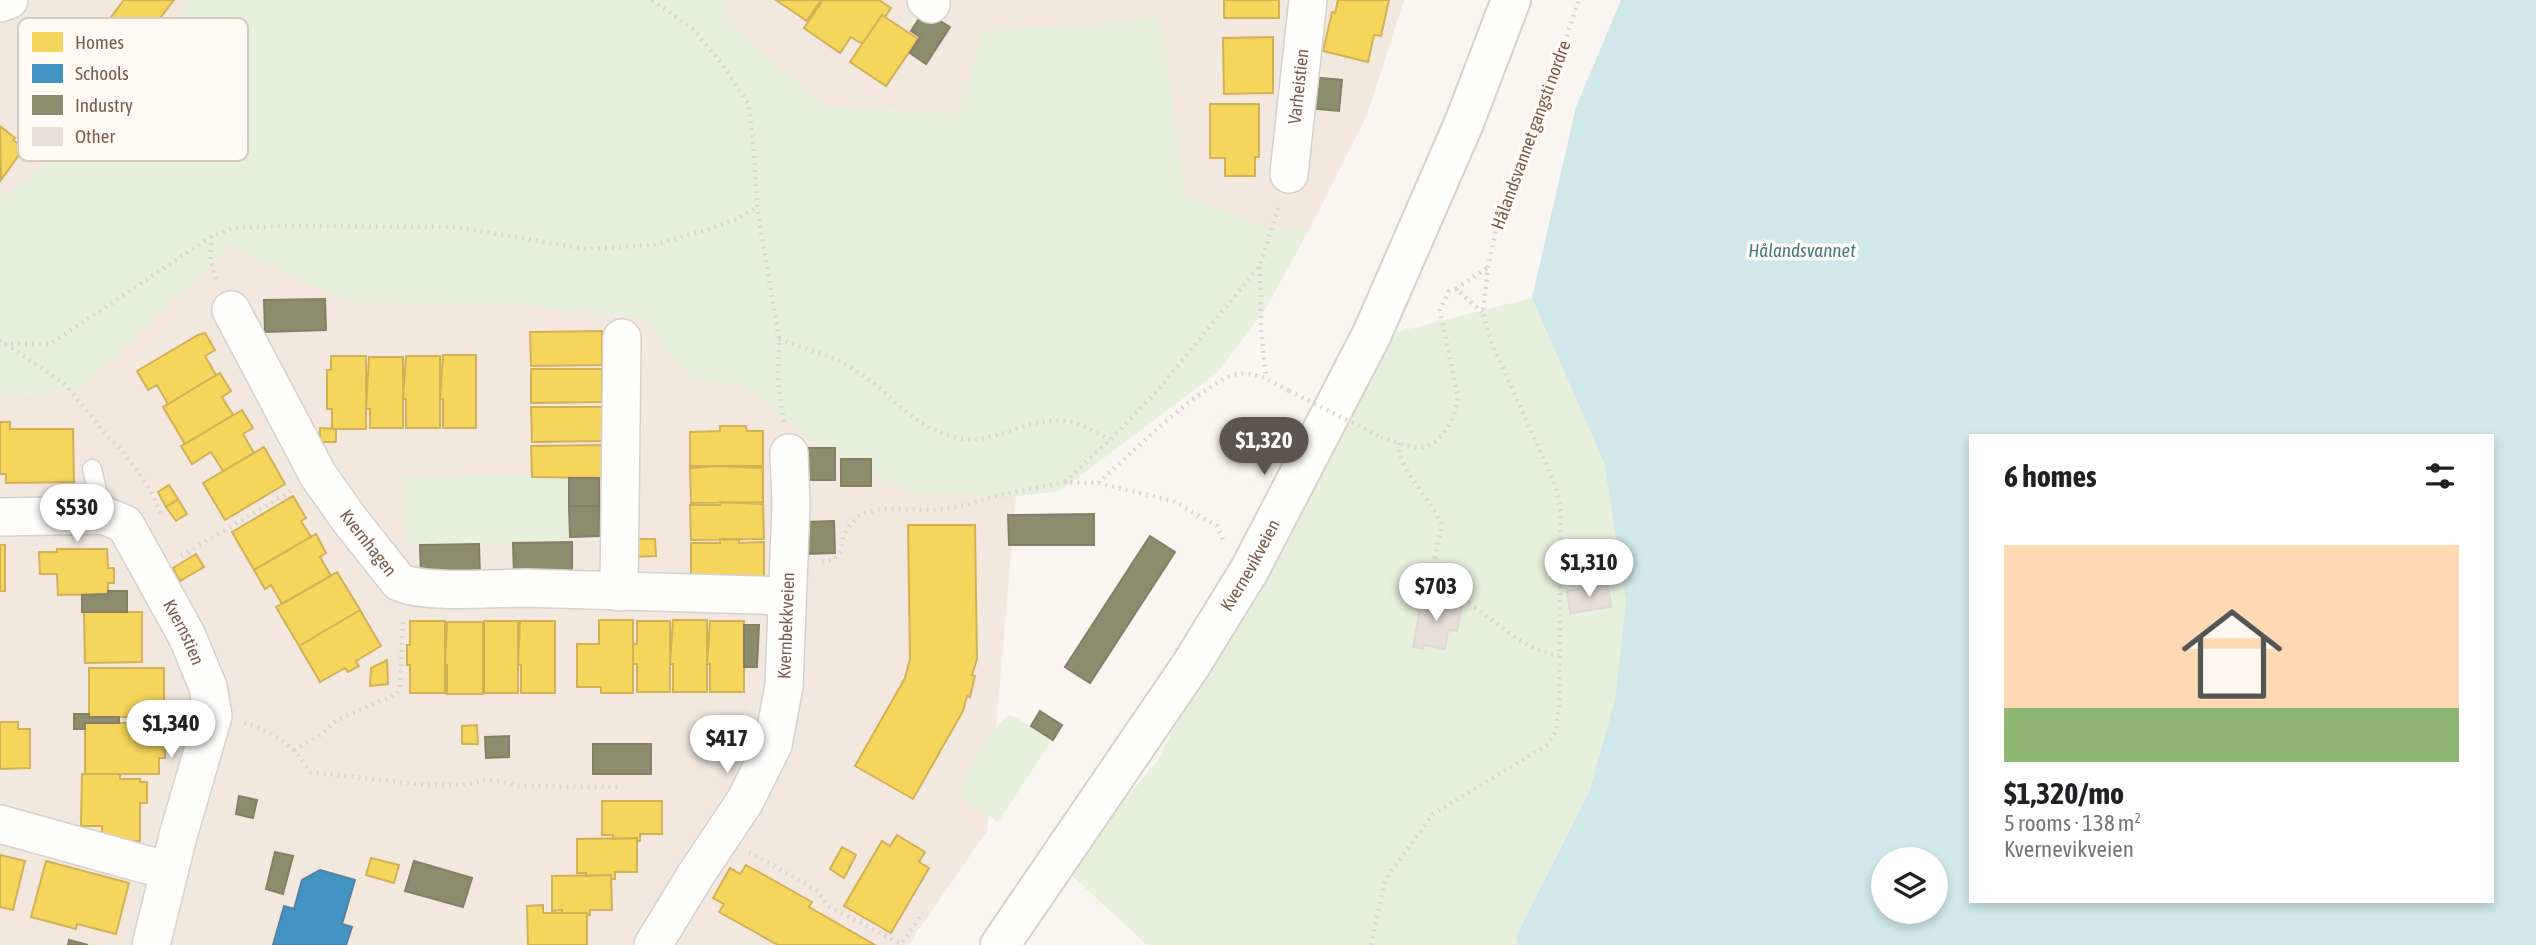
<!DOCTYPE html>
<meta charset="utf-8">
<style>
body{margin:0;font-family:"Asap Condensed",sans-serif;background:#f2f2f2;color:#202124;height:100vh;display:flex;flex-direction:column;font-size:26px;white-space:nowrap}
*{box-sizing:border-box;margin:0}
p{font-size:23px;color:#757577}
.icon{flex:none;width:38px;height:38px;fill:none;stroke:currentColor;stroke-width:2;stroke-linecap:round;stroke-linejoin:round}
.map{position:relative;flex:1;overflow:hidden}
.details{position:absolute;left:1969px;top:434px;width:525px;height:469px;display:flex;flex-direction:column;background:#fff;border-radius:0px;box-shadow:0 4px 10px #0003}
.details>*{flex:none}
.controls{position:absolute;left:1871px;top:847px;display:grid;gap:14px}
.controls a{display:grid;place-items:center;width:77px;height:77px;border-radius:50%;background:#fff;box-shadow:0 4px 10px #0003;font-size:35px}
.price{position:absolute;translate:-50% -60px;padding:0 16px;border-radius:24px;background:#fff;color:#222;font-size:23px;line-height:46px;filter:drop-shadow(0 2px 4px #0008)}
.price::after{content:'';position:absolute;left:50%;top:42px;width:21px;height:16px;margin-left:-10px;background:inherit;clip-path:polygon(0 0,100% 0,50% 100%)}
.price.current{background:#5c5450;color:#fff}
ul{padding:0;list-style:none}
li{display:grid;align-content:center;gap:14px;height:371px;padding:0 35px}
li span{display:grid;place-items:center;height:217px;border-radius:0px;color:#555}
li>.icon{margin-inline-start:auto}
span .icon{width:126px;height:126px;fill:#fffc;stroke-width:1}
li b{font-size:30px}
h2{display:flex;justify-content:space-between;align-items:center;height:84px;padding:0 35px;font-size:30px}
.map>svg:first-child{display:block}
.residential{fill:#f2e8de}
.green{fill:#e7f0db}
.water{fill:#d0e8ea;fill-rule:evenodd}
.homes{fill:#f6d55c;stroke:#d1b158;stroke-width:2}
.schools{fill:#4393c3;stroke:#5482a0;stroke-width:2}
.industry{fill:#8c8c6e;stroke:#877e64;stroke-width:2}
.building{fill:#e6ded7;stroke:#e2d8d2;stroke-width:2}
.lines{fill:none;stroke-linecap:round;stroke-linejoin:round}
.service-casing{stroke:#d7d1cb;stroke-width:21}
.minor-casing{stroke:#d7d1cb;stroke-width:40}
.secondary-casing{stroke:#d9d2cb;stroke-width:42}
.path{stroke:#dcd5d0;stroke-width:4.5;stroke-dasharray:2 5;stroke-linecap:butt}
.service{stroke:#fefefd;stroke-width:18}
.minor{stroke:#fefefd;stroke-width:37}
.secondary{stroke:#fefefd;stroke-width:38}
.path-bridge{stroke:#dcd5d0;stroke-width:4.5;stroke-dasharray:2 5;stroke-linecap:butt}
.labels{text-anchor:middle;stroke-width:7;stroke-linejoin:round;paint-order:stroke}
.street-label{font-size:18px;fill:#7a5c4d;stroke:#fffaf3}
.water-label{font-size:19px;font-style:italic;fill:#437c86;stroke:#fffaf3}
.key{fill:#fffaf3;stroke:#d7cbc1;stroke-width:2}
.key-label{font-size:19px;fill:#7a5c4d}
</style>
<div class="map">
<svg width="2536" height="945" viewBox="0 0 2536 945">
<rect width="100%" height="100%" fill="#f9f5f0"/>
<path class="residential" d="M 0,0 L 192,0 L 132,80 L 24,183 L 0,197 Z
M 728,0 L 1404,0 L 1367,115 L 1309,230 L 1261,226 L 1185,196 L 1161,18 L 960,114 L 825,107 L 725,21 Z
M 229,246 L 350,302 L 527,305 L 645,319 L 667,352 L 692,378 L 744,385 L 817,445 L 911,492 L 1016,496 L 987,831 L 908,945 L 0,945 L 0,396 L 77,392 Z"/>
<path class="green" d="M 192,0 L 728,0 L 725,21 L 825,107 L 959,114 L 982,32 L 1161,18 L 1185,196 L 1261,226 L 1309,230 L 1266,308 L 1218,372 L 1060,491 L 1016,496 L 911,492 L 817,445 L 744,385 L 692,378 L 667,352 L 645,319 L 527,305 L 350,302 L 229,246 L 77,392 L 0,396 L 0,197 L 24,183 L 132,80 Z
M 1532,298 L 1604,463 L 1626,601 L 1615,700 L 1589,792 L 1516,936 L 1518,945 L 1147,945 L 1066,870 L 1158,760 L 1203,671 L 1342,417 L 1397,332 Z
M 532,475 L 532,477 L 567,478 L 570,542 L 405,545 L 404,477 Z
M 1009,715 L 1017,718 L 1052,740 L 998,822 L 964,798 C 963,797 962,788 962,787 C 965,774 998,721 1009,715 Z"/>
<path class="water" d="M 1621,0 L 2536,0 L 2536,945 L 1518,945 L 1516,936 L 1589,792 L 1615,700 L 1626,601 L 1604,463 L 1532,298 L 1576,107 ZM 1970,436 L 2492,436 L 2492,901 L 1970,901 ZM 1883,859 L 1936,859 L 1936,912 L 1883,912 Z"/>
<path class="homes" d="M 124,0 L 174,0 L 136,49 L 105,25 Z
M 776,0 L 821,0 L 807,21 Z
M 823,0 L 879,0 L 891,8 L 885,17 L 882,15 L 862,44 L 851,37 L 840,53 L 804,28 Z
M 1224,0 L 1279,0 L 1279,18 L 1224,18 Z
M 1338,0 L 1389,0 L 1381,36 L 1374,35 L 1368,62 L 1323,51 L 1332,12 L 1335,13 Z
M 882,15 L 918,39 L 886,86 L 850,62 Z
M 1273,37 L 1273,93 L 1224,94 L 1223,38 Z
M 1210,104 L 1259,104 L 1259,157 L 1255,157 L 1255,176 L 1225,176 L 1225,158 L 1210,158 Z
M 0,126 L 15,138 L 13,140 L 24,148 L 1,180 Z
M 602,331 L 602,365 L 531,366 L 530,332 Z
M 205,333 L 215,350 L 205,356 L 216,375 L 168,404 L 157,385 L 148,390 L 137,371 L 198,335 Z
M 443,355 L 476,355 L 476,428 L 443,428 L 443,399 L 440,399 Z
M 331,356 L 366,356 L 366,429 L 332,429 L 332,409 L 327,409 L 327,370 L 331,370 Z
M 406,356 L 440,356 L 440,428 L 406,428 L 406,399 L 403,399 Z
M 369,357 L 403,357 L 403,428 L 370,428 L 370,409 L 366,409 Z
M 531,369 L 602,369 L 602,402 L 531,403 Z
M 220,373 L 231,391 L 222,397 L 233,415 L 185,444 L 163,407 Z
M 531,407 L 603,407 L 603,441 L 532,442 Z
M 242,410 L 253,428 L 243,434 L 254,453 L 223,471 L 211,452 L 192,464 L 181,446 Z
M 0,422 L 10,422 L 10,429 L 73,429 L 74,482 L 6,483 L 6,474 L 0,474 Z
M 720,426 L 746,426 L 747,431 L 763,431 L 763,466 L 690,466 L 690,432 L 720,431 Z
M 320,428 L 336,429 L 336,442 L 320,442 Z
M 603,445 L 604,478 L 532,477 L 531,446 Z
M 264,447 L 285,484 L 225,520 L 203,483 Z
M 719,466 L 763,468 L 763,502 L 691,503 L 690,468 Z
M 169,485 L 178,499 L 166,507 L 158,492 Z
M 293,496 L 306,518 L 301,521 L 311,537 L 254,570 L 232,532 Z
M 178,499 L 187,514 L 176,521 L 166,507 Z
M 720,502 L 763,504 L 764,539 L 691,540 L 690,505 L 720,505 Z
M 908,525 L 975,525 L 977,659 L 972,675 L 975,676 L 970,697 L 967,696 L 963,711 L 913,799 L 855,766 L 905,678 L 910,659 Z
M 316,534 L 326,553 L 320,557 L 331,576 L 282,604 L 271,585 L 265,589 L 254,570 Z
M 629,539 L 655,539 L 656,556 L 629,557 Z
M 720,539 L 739,539 L 739,543 L 764,542 L 764,577 L 691,577 L 691,543 L 720,543 Z
M 0,545 L 5,545 L 5,591 L 0,591 Z
M 57,549 L 107,549 L 108,568 L 114,568 L 114,583 L 108,583 L 108,594 L 58,595 L 57,574 L 40,574 L 39,552 L 57,552 Z
M 196,554 L 204,567 L 180,581 L 173,568 Z
M 337,572 L 360,610 L 299,646 L 276,607 Z
M 360,610 L 381,646 L 356,661 L 359,666 L 348,672 L 345,668 L 320,682 L 299,646 Z
M 84,612 L 142,612 L 142,662 L 85,663 Z
M 599,620 L 633,620 L 633,693 L 601,693 L 601,687 L 577,687 L 577,644 L 599,644 Z
M 673,620 L 707,620 L 707,692 L 673,692 L 673,664 L 670,664 Z
M 410,621 L 445,621 L 445,693 L 410,693 L 410,665 L 407,665 L 407,645 L 410,645 Z
M 484,621 L 518,621 L 518,693 L 484,693 Z
M 520,621 L 555,621 L 555,693 L 521,693 L 521,665 L 518,665 Z
M 637,621 L 670,621 L 670,692 L 637,692 L 637,664 L 633,664 L 633,644 L 637,644 Z
M 710,621 L 744,621 L 744,692 L 710,692 L 710,664 L 707,664 Z
M 447,622 L 483,622 L 483,694 L 447,694 L 447,665 L 445,665 Z
M 387,660 L 388,684 L 370,686 L 371,668 Z
M 89,668 L 164,668 L 164,717 L 89,717 Z
M 0,722 L 18,722 L 18,729 L 30,729 L 30,768 L 0,769 Z
M 85,723 L 158,723 L 158,740 L 165,740 L 165,758 L 159,758 L 159,774 L 85,774 Z
M 477,725 L 478,744 L 462,744 L 462,726 Z
M 82,774 L 120,774 L 120,779 L 140,779 L 140,782 L 147,782 L 147,803 L 140,803 L 140,841 L 102,841 L 102,826 L 81,826 Z
M 602,801 L 662,801 L 662,834 L 640,834 L 640,841 L 637,841 L 637,838 L 613,839 L 613,835 L 602,835 Z
M 897,835 L 925,852 L 919,862 L 929,868 L 891,933 L 844,906 L 882,841 L 890,846 Z
M 637,838 L 637,872 L 615,872 L 615,879 L 611,879 L 611,875 L 586,876 L 586,873 L 577,873 L 577,839 Z
M 842,847 L 856,855 L 844,878 L 830,869 Z
M 0,855 L 25,861 L 13,910 L 0,907 Z
M 371,858 L 399,865 L 394,883 L 366,875 Z
M 46,861 L 129,883 L 116,934 L 77,924 L 76,929 L 31,917 Z
M 746,865 L 812,902 L 809,907 L 875,945 L 778,945 L 719,912 L 724,904 L 713,898 L 730,868 L 740,874 Z
M 611,875 L 612,910 L 590,910 L 590,915 L 587,916 L 587,913 L 562,913 L 562,910 L 552,911 L 552,876 Z
M 543,905 L 543,913 L 587,913 L 587,945 L 528,945 L 527,906 Z"/>
<path class="schools" d="M 320,870 L 355,880 L 342,924 L 352,927 L 346,945 L 273,945 L 284,906 L 294,909 L 302,880 Z"/>
<path class="industry" d="M 924,11 L 950,27 L 926,64 L 910,53 L 920,37 L 911,31 Z
M 1311,77 L 1342,80 L 1339,111 L 1308,108 Z
M 325,299 L 326,330 L 265,332 L 264,300 Z
M 804,448 L 835,448 L 835,480 L 804,480 Z
M 841,459 L 871,459 L 871,486 L 841,486 Z
M 569,478 L 599,478 L 599,506 L 569,506 Z
M 569,506 L 599,506 L 600,536 L 570,537 Z
M 1094,514 L 1094,545 L 1009,545 L 1008,515 Z
M 834,521 L 835,553 L 805,554 L 804,522 Z
M 1150,536 L 1175,552 L 1090,683 L 1065,667 Z
M 572,542 L 572,573 L 514,574 L 513,543 Z
M 479,544 L 480,576 L 421,577 L 420,545 Z
M 108,591 L 127,591 L 127,612 L 82,612 L 82,595 L 108,594 Z
M 744,625 L 759,625 L 757,667 L 744,667 Z
M 1040,711 L 1062,725 L 1053,740 L 1031,726 Z
M 74,714 L 89,714 L 89,717 L 119,717 L 119,723 L 85,723 L 85,729 L 74,729 Z
M 509,736 L 509,757 L 486,758 L 485,737 Z
M 593,744 L 651,744 L 651,774 L 593,774 Z
M 239,796 L 257,800 L 253,818 L 236,814 Z
M 275,852 L 293,856 L 283,894 L 266,889 Z
M 414,861 L 472,878 L 463,907 L 405,891 Z
M 69,940 L 88,945 L 68,945 Z"/>
<path class="building" d="M 1608,585 L 1611,607 L 1570,613 L 1567,591 Z
M 1422,598 L 1462,605 L 1457,631 L 1448,630 L 1445,649 L 1424,645 L 1423,649 L 1413,647 Z"/>
<g class="lines">
<defs>
<path id="service" d="M 92,469 L 103,515"/>
<g id="minor">
<path d="M 926,0 L 931,4"/>
<path d="M 0,3 L 9,0"/>
<path id="s1" d="M 1289,174 L 1308,0"/>
<path id="s2" d="M 231,310 L 318,475 L 349,519 L 399,582 C 425,594 495,588 526,588 C 613,590 700,594 787,596"/>
<path id="s3" d="M 0,517 L 103,515 L 125,524 L 187,636 L 208,687 L 213,716 L 178,836 L 151,945"/>
<path d="M 619,592 L 622,338"/>
<path d="M 0,824 L 169,871"/>
<path id="s4" d="M 653,945 L 695,876 L 745,801 L 773,745 L 784,686 L 791,504 L 789,453"/>
</g>
<g id="secondary">
<path id="s5" d="M 1000,945 L 1191,665 L 1250,569 L 1372,334 L 1464,123 L 1511,0"/>
</g>
</defs>
<use href="#service" class="service-casing"/>
<use href="#minor" class="minor-casing"/>
<use href="#secondary" class="secondary-casing"/>
<path class="path" d="M 652,0 L 693,29 L 722,64 L 748,103 L 753,139 L 757,207 L 779,339 L 778,383 L 784,422
M 212,236 L 210,260 L 217,282
M 1260,267 L 1261,329 L 1266,378
M 1456,289 L 1487,268
M 779,339 C 806,350 834,355 858,372 C 891,394 910,424 950,436 C 992,450 1028,413 1071,422 C 1084,425 1098,434 1110,440
M 0,340 L 66,385 L 105,434 L 121,449 L 149,488 L 163,517
M 4,344 L 50,344 L 212,236 L 234,228 L 278,226 L 456,227 L 586,249 L 654,245 L 709,229 L 739,218 L 757,207
M 1381,437 C 1393,441 1407,448 1420,447 C 1442,447 1457,416 1458,397 L 1440,310 L 1449,291 L 1456,289 L 1482,312
M 1399,443 C 1395,466 1433,502 1442,525 L 1430,581 C 1440,594 1459,597 1473,606 C 1503,627 1521,648 1559,656
M 1065,482 L 1110,440 L 1159,389 L 1260,265 L 1279,205
M 1098,483 C 1124,460 1209,376 1239,374 C 1258,372 1273,382 1289,391
M 181,556 L 291,491
M 822,562 L 835,559 L 841,550 L 843,537 L 849,526 L 861,514 L 881,509 L 936,510 L 957,507 L 996,496 L 1064,482 L 1098,483 L 1173,501 L 1217,526 L 1224,542
M 244,723 C 274,732 293,745 310,772 L 426,785 L 465,785 L 483,780 L 500,781 L 517,786 L 618,787
M 294,750 L 320,735 L 337,720 L 397,694 L 400,688 L 403,618
M 749,852 L 818,891 L 828,906 L 901,944 L 923,913
M 1371,945 L 1385,880 L 1433,814 L 1547,745 L 1556,731 L 1559,706 L 1561,514 L 1556,487 L 1491,341 L 1483,313 L 1488,267 L 1499,216 L 1525,158 L 1579,0"/>
<use href="#service" class="service"/>
<use href="#minor" class="minor"/>
<use href="#secondary" class="secondary"/>
<path class="path-bridge" d="M 1289,391 L 1381,437"/>
</g>
<g class="labels">
<g class="street-label">
<text dy="6" stroke="none"><textPath href="#s1" startOffset="88">Varheistien</textPath></text>
<text transform="translate(1531 135) rotate(-70)" y="6">Hålandsvannet gangsti nordre</text>
<text dy="6" stroke="none"><textPath href="#s2" startOffset="271">Kvernhagen</textPath></text>
<text dy="6" stroke="none"><textPath href="#s5" startOffset="455">Kvernevikveien</textPath></text>
<text dy="6" stroke="none"><textPath href="#s4" startOffset="354">Kvernbekkveien</textPath></text>
<text dy="6" stroke="none"><textPath href="#s3" startOffset="250">Kvernstien</textPath></text>
</g>
<g class="water-label">
<text x="1802" y="257">Hålandsvannet</text>
</g>
</g>
<rect x="18" y="18" width="230" height="143" rx="10" class="key"/>
<rect x="32" y="32" width="31" height="20" fill="#f6d55c"/>
<rect x="32" y="64" width="31" height="19" fill="#4393c3"/>
<rect x="32" y="95" width="31" height="20" fill="#8c8c6e"/>
<rect x="32" y="127" width="31" height="19" fill="#e6ded7"/>
<g class="key-label">
<text x="75" y="49">Homes</text>
<text x="75" y="80">Schools</text>
<text x="75" y="112">Industry</text>
<text x="75" y="143">Other</text>
</g>
</svg>
<div class="controls">
<a><svg class="icon" aria-label="layers" viewBox="0 0 24 24"><path d="M12 4l9 5-9 5-9-5zM3 14l9 5 9-5"/></svg></a>
</div>
<b class="price current" style="left:1264px;top:477px">$1,320</b>
<b class="price" style="left:77px;top:544px">$530</b>
<b class="price" style="left:1589px;top:599px">$1,310</b>
<b class="price" style="left:1436px;top:623px">$703</b>
<b class="price" style="left:171px;top:760px">$1,340</b>
<b class="price" style="left:727px;top:775px">$417</b>
<section class="details">
<h2>6 homes<svg class="icon" aria-label="filters" viewBox="0 0 24 24"><path d="M4 7h16M4 17h16"/><circle cx="9" cy="7" r="2"/><circle cx="15" cy="17" r="2"/></svg></h2>
<ul>
<li><span style="background:linear-gradient(#ffd9b3 75%,#8fb573 0)"><svg class="icon" aria-label="home" viewBox="0 0 24 24"><path d="M3 11l9-7 9 7M6 9v11h12V9"/></svg></span><div><b>$1,320/mo</b><p>5 rooms · 138 m²</p><p>Kvernevikveien</p></div></li>
</ul>
</section>
</div>
